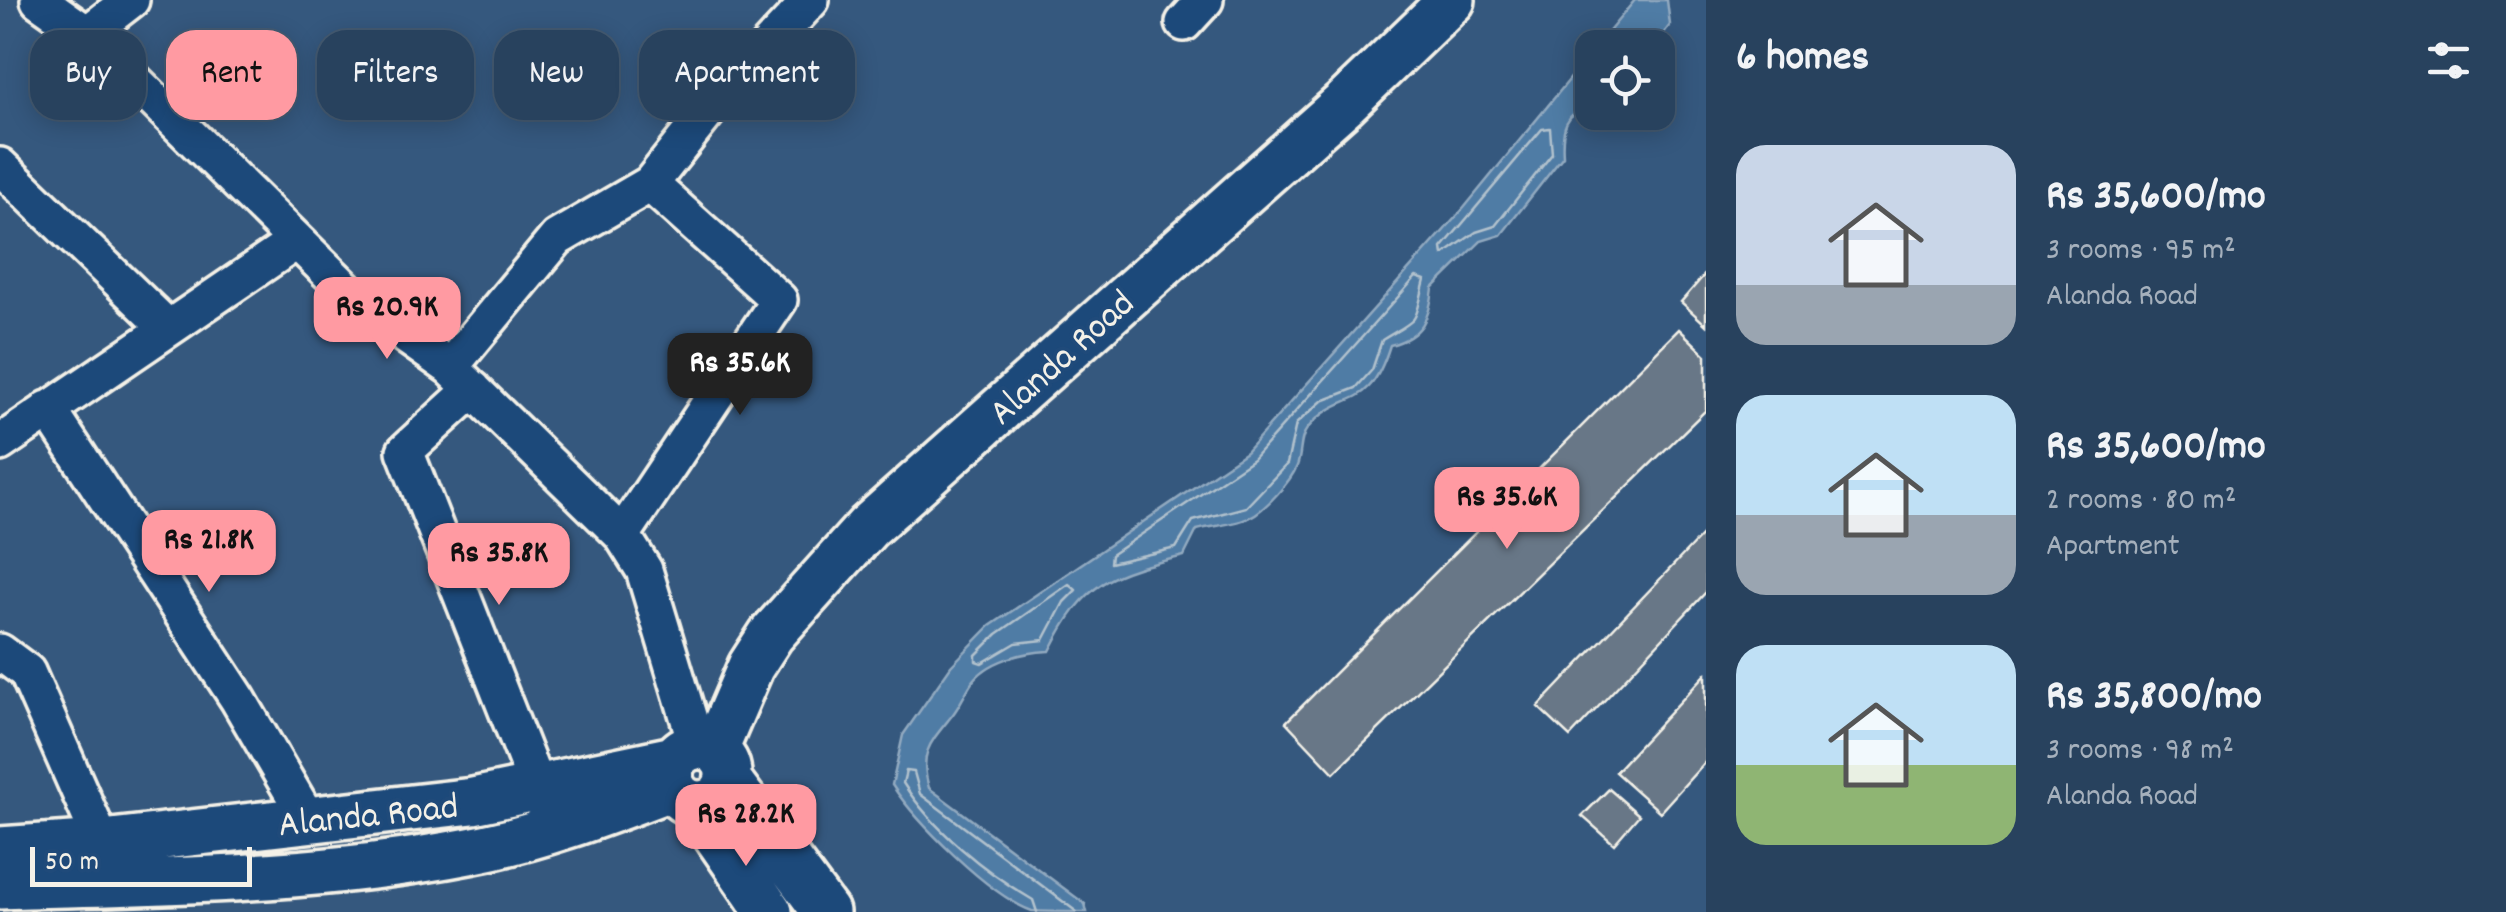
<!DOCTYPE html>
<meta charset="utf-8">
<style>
body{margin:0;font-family:Dekko,sans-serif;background:#344d67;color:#f1f3f6;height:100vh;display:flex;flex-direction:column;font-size:38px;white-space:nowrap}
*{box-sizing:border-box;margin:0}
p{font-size:32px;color:#a5b0bc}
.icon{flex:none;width:55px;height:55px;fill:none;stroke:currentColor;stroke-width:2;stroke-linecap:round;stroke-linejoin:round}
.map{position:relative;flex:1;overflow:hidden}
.sheet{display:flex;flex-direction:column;background:#28425e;width:800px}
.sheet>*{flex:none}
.hud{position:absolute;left:30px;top:30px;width:950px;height:90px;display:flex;gap:20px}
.fabs{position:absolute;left:1575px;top:30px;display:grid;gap:20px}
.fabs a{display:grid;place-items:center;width:100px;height:100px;border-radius:20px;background:#28425e;box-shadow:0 5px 25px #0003,0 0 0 2px #445b73;font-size:50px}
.scale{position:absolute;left:30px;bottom:25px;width:222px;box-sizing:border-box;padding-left:10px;border:5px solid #f4f1e8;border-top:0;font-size:28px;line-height:35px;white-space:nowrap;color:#f4f1e8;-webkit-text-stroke:8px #1f4a7a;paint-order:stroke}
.price{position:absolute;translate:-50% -85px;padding:0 22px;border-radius:20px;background:#ff9aa2;color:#111;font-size:32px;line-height:65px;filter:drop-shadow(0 2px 5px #0008)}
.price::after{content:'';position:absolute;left:50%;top:60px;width:30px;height:22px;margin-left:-15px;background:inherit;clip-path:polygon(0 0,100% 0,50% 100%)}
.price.selected{background:#222;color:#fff}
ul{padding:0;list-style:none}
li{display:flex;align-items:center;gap:30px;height:250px;padding:0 30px}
li span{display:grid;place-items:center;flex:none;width:280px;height:200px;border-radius:30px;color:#555}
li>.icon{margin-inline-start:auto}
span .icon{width:120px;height:120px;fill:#fffc;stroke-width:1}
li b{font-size:42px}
h2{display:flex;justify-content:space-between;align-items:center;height:120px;padding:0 30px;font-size:42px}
.chip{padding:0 35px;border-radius:30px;background:#28425e;box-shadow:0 5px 25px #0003,0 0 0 2px #445b73;font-size:35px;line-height:90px}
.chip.selected{background:#ff9aa2;color:#111}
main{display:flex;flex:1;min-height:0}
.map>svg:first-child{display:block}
.water{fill:#507ba5;stroke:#92aac0;stroke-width:2.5}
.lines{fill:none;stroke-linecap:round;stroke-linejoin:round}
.shore{stroke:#b2c2cd;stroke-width:2.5}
.building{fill:#677787;stroke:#f4f1e8;stroke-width:2.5}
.minor-casing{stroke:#f4f1e8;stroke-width:42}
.major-casing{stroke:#f4f1e8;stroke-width:52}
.minor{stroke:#1f4a7a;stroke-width:35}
.major{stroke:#1f4a7a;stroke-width:45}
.labels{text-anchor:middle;stroke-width:8;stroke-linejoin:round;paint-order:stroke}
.street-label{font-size:38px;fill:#f4f1e8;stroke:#1f4a7a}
</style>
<main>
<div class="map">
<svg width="1706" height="912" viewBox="0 0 1706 912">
<rect width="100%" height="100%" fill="#35587e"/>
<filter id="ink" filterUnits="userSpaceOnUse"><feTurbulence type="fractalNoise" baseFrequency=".01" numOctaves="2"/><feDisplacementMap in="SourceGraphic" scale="20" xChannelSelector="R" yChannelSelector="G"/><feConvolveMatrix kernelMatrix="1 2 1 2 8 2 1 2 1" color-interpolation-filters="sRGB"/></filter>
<g filter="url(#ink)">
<path class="water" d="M 1635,0 L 1667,0 L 1670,25 L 1653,47 L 1596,47 Z
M 1592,52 L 1592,102 C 1565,114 1561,127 1563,156 L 1501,235 L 1481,241 L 1433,288 C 1430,318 1422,337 1390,345 C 1367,418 1344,385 1307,429 C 1299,439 1302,454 1297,466 C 1291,481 1265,510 1250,517 C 1237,525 1213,525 1197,530 L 1184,556 C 1109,574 1086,580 1050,651 C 1024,652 987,660 971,684 C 964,695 959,708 950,718 C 929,744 919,754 929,788 L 1085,904 L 1087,912 C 1070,912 1047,912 1032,911 C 989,895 916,822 892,785 L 903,735 L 951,666 L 990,626 L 1246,452 L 1464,208 Z"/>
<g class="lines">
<path class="shore" d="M 1550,128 L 1552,154 L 1495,226 L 1476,232 L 1443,255 L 1442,248 L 1542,129 Z
M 1416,277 L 1425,280 C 1413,326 1423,315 1382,340 L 1372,370 L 1356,388 L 1322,401 L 1296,424 L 1287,464 L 1246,507 L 1193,521 L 1176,548 L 1110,563 L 1111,555 L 1253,459 Z
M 1069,584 L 1076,590 L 1064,602 L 1044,640 L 1016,643 L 982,663 L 976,661 L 976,655 L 997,634 Z
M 1037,912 L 1033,900 C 985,872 932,829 903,783 L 906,771 L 914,772 L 920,794 L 1077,912"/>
</g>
<path class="building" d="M 1706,273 L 1706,325 L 1681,302 Z
M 1679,329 L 1706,355 L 1706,410 L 1334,773 L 1286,722 Z
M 1706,531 L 1706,592 L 1570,737 L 1538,707 Z
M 1706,674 L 1706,761 L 1660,812 L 1615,772 Z
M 1609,789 L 1639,815 L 1614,844 L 1582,816 Z"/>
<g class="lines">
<defs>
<path id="minor" d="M 39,0 L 87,34 L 361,304 L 450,367 L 622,535 L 644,570 L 697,746
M 1184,23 L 1205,0
M 87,34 L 131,0
M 0,166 L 167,327
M 450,367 L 557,238 L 650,184 L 712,106 L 811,0
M 473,389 L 405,451 L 546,810
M 48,409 L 238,699 L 308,819
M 0,443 L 297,241
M 622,535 L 779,300 L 650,184
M 0,652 L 27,672 L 102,843"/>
<path id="major" d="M670 775a29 29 0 1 1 58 0a29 29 0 1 1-58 0Z
M 715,750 L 751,666 L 771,635 L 868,527 L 1345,103 L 1452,0
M 728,780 L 826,912
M 695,804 L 769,912
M 0,850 L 102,843 L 473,801 L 674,759
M 0,886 C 157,881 315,881 469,851 C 539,838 606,812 672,787"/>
</defs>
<use href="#minor" class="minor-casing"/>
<use href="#major" class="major-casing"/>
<use href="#minor" class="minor"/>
<use href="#major" class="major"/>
</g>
</g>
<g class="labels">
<g class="street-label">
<text transform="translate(1060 356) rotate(-42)" y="13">Alanda Road</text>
<text transform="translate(368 813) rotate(-6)" y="13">Alanda Road</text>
</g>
</g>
</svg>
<div class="fabs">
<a><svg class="icon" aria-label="locate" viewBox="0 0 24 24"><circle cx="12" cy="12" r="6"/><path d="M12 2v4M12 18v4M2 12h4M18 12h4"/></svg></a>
</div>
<div class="scale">50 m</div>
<b class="price" style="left:387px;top:362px">Rs 20.9K</b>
<b class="price selected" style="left:740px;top:418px">Rs 35.6K</b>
<b class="price" style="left:1507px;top:552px">Rs 35.6K</b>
<b class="price" style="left:209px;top:595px">Rs 21.8K</b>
<b class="price" style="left:499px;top:608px">Rs 35.8K</b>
<b class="price" style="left:746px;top:869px">Rs 28.2K</b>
<div class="hud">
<a class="chip">Buy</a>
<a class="chip selected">Rent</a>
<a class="chip">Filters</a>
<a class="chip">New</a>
<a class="chip">Apartment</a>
</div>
</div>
<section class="sheet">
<h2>6 homes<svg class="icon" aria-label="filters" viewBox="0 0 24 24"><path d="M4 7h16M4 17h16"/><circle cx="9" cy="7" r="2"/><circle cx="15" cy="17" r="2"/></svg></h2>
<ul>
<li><span style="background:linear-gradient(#c9d6e8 70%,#9aa5b1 0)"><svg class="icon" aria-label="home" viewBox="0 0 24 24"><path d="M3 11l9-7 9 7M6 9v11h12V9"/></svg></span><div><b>Rs 35,600/mo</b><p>3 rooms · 95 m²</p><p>Alanda Road</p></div></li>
<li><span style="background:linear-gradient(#bfe0f5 60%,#9aa5b1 0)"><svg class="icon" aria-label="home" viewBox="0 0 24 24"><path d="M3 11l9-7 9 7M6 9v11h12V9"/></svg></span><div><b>Rs 35,600/mo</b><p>2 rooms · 80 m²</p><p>Apartment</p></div></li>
<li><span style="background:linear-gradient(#bfe0f5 60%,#8fb573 0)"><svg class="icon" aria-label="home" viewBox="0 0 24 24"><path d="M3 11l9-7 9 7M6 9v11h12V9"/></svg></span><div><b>Rs 35,800/mo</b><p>3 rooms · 98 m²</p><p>Alanda Road</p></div></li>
</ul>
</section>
</main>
